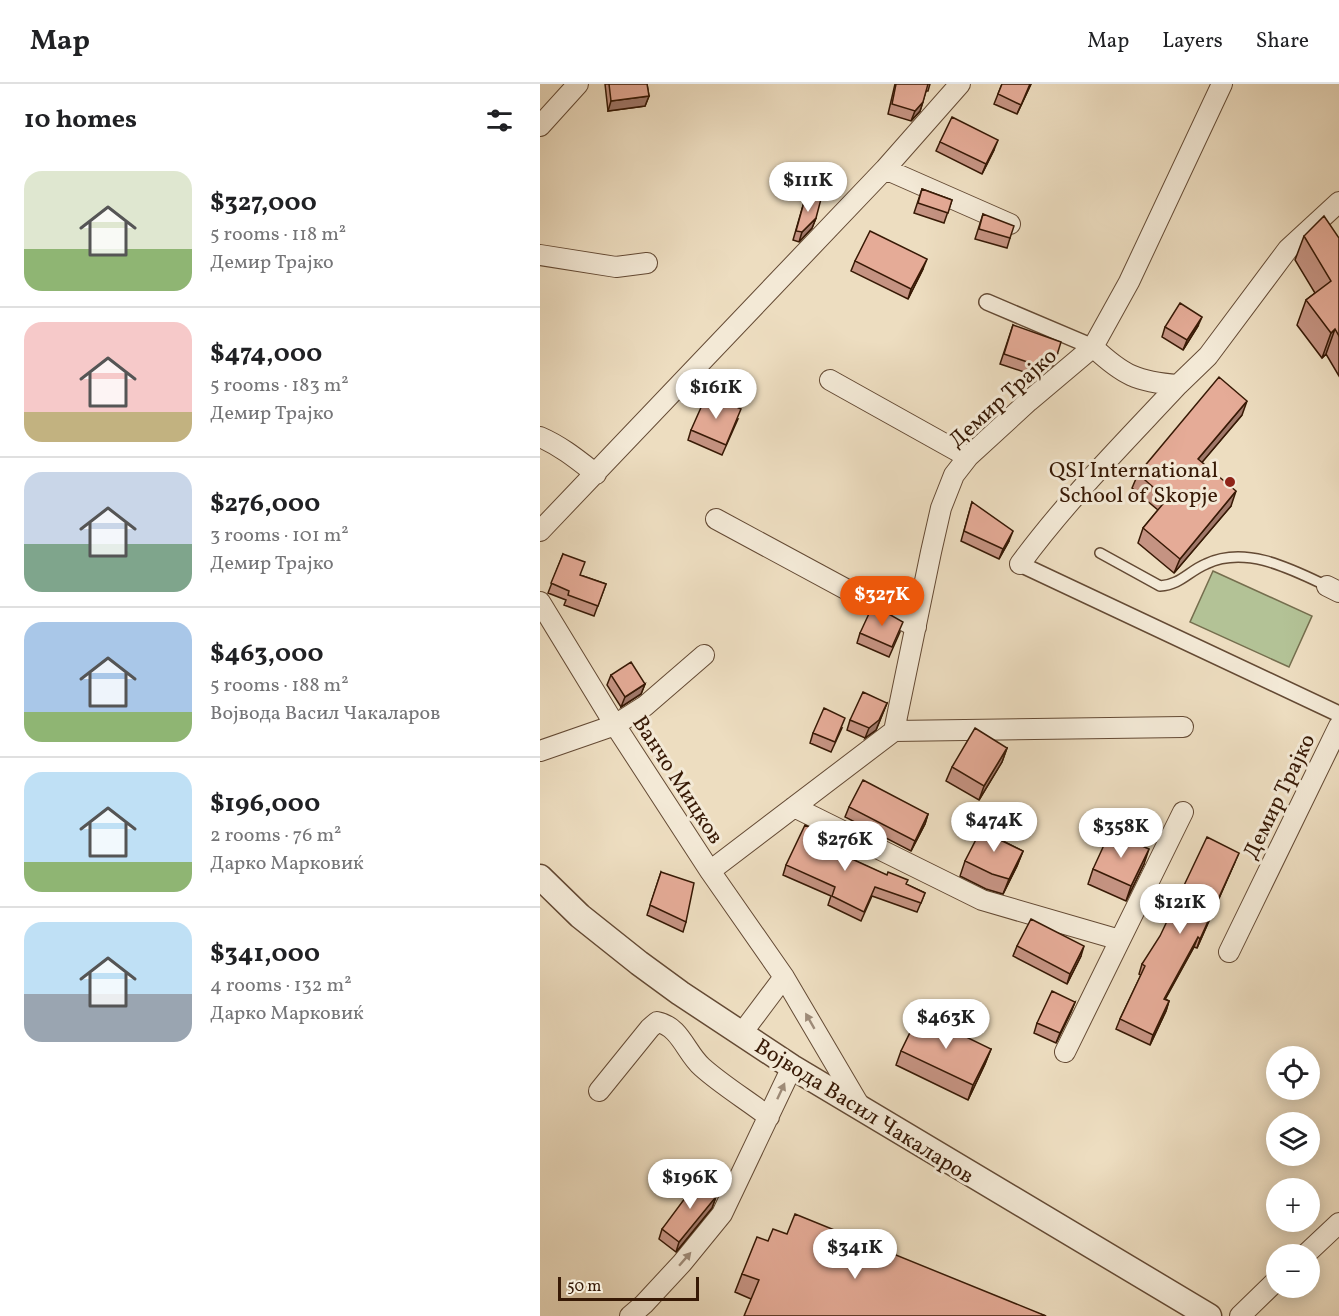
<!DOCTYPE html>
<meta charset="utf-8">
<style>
body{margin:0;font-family:Vollkorn,serif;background:#f2f2f2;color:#202124;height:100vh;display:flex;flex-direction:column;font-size:22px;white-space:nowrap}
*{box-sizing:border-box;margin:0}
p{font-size:20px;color:#757577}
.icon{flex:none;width:33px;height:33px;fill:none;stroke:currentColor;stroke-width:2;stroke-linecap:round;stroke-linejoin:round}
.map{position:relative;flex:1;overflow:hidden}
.panel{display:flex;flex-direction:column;background:#fff;width:540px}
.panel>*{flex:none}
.buttons{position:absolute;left:726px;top:962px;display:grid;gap:12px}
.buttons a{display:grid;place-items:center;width:54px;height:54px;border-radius:50%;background:#fff;box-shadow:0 3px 15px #0003;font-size:30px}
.scale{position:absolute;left:18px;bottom:15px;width:141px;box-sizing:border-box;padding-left:6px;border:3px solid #371905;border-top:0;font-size:16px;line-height:21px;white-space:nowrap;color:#371905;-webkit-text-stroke:4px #f3e9d6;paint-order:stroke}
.price{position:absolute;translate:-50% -51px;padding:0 14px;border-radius:21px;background:#fff;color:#222;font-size:20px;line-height:39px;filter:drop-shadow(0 2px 3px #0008)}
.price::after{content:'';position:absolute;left:50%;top:36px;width:18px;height:14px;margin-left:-9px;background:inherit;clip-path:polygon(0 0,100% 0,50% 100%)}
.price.selected{background:#ea580c;color:#fff}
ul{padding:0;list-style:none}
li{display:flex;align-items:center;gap:18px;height:150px;padding:0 24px}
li+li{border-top:2px solid #e0e0e0}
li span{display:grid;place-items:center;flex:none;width:168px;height:120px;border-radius:18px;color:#555}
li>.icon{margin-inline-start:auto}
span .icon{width:72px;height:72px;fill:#fffc;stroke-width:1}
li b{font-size:26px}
h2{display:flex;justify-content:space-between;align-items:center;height:72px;padding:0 24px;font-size:26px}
header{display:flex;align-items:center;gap:36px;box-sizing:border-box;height:84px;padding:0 30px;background:#fff;border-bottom:2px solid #e0e0e0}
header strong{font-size:28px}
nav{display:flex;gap:33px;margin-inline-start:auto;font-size:21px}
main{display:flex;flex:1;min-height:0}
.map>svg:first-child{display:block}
.green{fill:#b3c296;stroke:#756e4e;stroke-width:1.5}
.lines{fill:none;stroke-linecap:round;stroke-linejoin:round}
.service-casing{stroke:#644a34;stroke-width:12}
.pedestrian-casing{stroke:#644a34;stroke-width:18}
.minor-casing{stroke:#644a34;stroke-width:22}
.tertiary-casing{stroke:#644a34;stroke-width:27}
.service{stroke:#f3e9d6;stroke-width:9}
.pedestrian{stroke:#f3e9d6;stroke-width:15}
.minor{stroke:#f3e9d6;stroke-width:20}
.tertiary{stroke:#f3e9d6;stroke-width:24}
.wall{fill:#c59382;stroke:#371905;stroke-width:1.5}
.shaded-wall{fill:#a0786a;stroke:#371905;stroke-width:1.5}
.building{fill:#e5ab97;stroke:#371905;stroke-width:1.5}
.oneway{fill:#9e8b78}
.poi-dot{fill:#8f2418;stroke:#f3e9d6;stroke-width:2}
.labels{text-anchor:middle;stroke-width:6;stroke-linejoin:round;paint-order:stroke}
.street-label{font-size:22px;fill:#371905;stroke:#f3e9d6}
.poi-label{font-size:22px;fill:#371905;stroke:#f3e9d6;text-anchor:end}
</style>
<header>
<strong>Map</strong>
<nav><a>Map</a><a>Layers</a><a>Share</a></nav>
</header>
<main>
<section class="panel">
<h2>10 homes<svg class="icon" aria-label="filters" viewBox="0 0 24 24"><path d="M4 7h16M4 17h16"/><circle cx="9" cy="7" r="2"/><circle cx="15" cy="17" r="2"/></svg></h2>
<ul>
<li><span style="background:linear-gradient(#dfe7d0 65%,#8fb573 0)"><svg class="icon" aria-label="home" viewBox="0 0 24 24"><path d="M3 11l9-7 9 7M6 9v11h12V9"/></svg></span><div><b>$327,000</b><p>5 rooms · 118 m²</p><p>Демир Трајко</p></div></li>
<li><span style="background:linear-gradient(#f6c9c9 75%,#c2b280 0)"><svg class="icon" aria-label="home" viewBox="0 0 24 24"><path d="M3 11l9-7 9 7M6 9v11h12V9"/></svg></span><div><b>$474,000</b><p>5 rooms · 183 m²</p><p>Демир Трајко</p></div></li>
<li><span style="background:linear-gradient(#c9d6e8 60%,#7fa58c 0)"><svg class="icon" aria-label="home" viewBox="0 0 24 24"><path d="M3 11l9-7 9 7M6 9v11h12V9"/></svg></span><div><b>$276,000</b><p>3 rooms · 101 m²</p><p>Демир Трајко</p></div></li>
<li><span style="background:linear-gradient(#a9c7e8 75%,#8fb573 0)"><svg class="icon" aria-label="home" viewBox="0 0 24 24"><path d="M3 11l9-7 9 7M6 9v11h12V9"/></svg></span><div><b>$463,000</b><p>5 rooms · 188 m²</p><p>Војвода Васил Чакаларов</p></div></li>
<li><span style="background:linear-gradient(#bfe0f5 75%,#8fb573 0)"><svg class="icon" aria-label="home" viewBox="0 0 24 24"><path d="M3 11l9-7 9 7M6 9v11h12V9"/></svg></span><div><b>$196,000</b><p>2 rooms · 76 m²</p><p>Дарко Марковиќ</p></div></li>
<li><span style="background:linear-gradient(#bfe0f5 60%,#9aa5b1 0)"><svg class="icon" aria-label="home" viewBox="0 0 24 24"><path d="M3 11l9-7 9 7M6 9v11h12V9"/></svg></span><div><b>$341,000</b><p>4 rooms · 132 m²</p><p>Дарко Марковиќ</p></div></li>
</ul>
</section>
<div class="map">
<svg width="799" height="1232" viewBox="0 0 799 1232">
<rect width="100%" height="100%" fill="#edddc0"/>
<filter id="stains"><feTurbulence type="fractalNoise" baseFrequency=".00333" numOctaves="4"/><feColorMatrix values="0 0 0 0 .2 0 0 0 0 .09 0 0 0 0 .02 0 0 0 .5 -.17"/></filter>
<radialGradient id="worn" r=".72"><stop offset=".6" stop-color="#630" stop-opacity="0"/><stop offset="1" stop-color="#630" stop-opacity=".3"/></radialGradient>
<path class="green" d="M 673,487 L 772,532 L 749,583 L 650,538 Z"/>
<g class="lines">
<defs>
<path id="service" d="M 560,469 L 620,502 C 640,501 649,487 666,480 C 706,461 751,485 787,502"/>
<path id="pedestrian" d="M 447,218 L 553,263
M 480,480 L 799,630"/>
<path id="minor" d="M 0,42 L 38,0
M 345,85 L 470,140
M 0,171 L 76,183 L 107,179
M 553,263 C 583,291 597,298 638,301 L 668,272 L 748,165 L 799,118
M 290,296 L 428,373
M 0,353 C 21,362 38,376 56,390
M 176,435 L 376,543
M 0,447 L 345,85 L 420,0
M 480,480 C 527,416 584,359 638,301
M 787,502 L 799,508
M 0,518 L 75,641 L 170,787 L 244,893 L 321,1024
M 354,647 L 643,643
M 0,667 L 75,641 L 105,622 L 164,571
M 254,723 L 442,816 L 580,856
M 170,787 L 354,647 L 391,468 L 401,424 L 414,391 L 428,373 L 489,317 L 553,263 L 589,198 L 682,0
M 689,868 L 799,642
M 202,949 L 244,893
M 525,968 L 643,728
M 59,1007 L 110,944 L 117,938 C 140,942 146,969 162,983 C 182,1001 207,1016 229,1033
M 766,1170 L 799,1139
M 90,1232 L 104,1220 L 142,1179 L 182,1130 L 252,983
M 700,1232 L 736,1197"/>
<path id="tertiary" d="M 0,793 L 40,832 L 99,879 L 140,909 L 252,983 L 669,1232"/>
</defs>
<use href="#service" class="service-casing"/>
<use href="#pedestrian" class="pedestrian-casing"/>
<use href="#minor" class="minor-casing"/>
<use href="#tertiary" class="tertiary-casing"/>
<use href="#service" class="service"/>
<use href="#pedestrian" class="pedestrian"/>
<use href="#minor" class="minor"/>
<use href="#tertiary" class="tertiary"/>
</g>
<path class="wall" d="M 65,0 L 107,0 L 109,12 L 105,22 L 68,27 Z
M 355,0 L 390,0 L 388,7 L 386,7 L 380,27 L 371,37 L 348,30 Z
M 462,0 L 491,0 L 477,30 L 454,20 Z
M 400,58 L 454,66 L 442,90 L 396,67 Z
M 382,105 L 412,116 L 404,139 L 374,129 Z
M 266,111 L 276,134 L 272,144 L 259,158 L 253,156 Z
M 443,130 L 470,154 L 467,164 L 435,155 Z
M 764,152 L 799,154 L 799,292 L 786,270 L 782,274 L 757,241 L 766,216 L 775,209 L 755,176 Z
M 315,177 L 383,185 L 368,215 L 311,187 Z
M 473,241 L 513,281 L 499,293 L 460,280 Z
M 658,242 L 643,266 L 622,253 L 625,243 Z
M 702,331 L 662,378 L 691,422 L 634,489 L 598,459 L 603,444 L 618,426 L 592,404 L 598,390 Z
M 198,335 L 182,371 L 148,356 L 151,346 Z
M 432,418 L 469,457 L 459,475 L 421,457 Z
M 23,470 L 40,491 L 66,500 L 54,532 L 24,521 L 26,516 L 8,509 Z
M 360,548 L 349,573 L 317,559 L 320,549 Z
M 71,591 L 105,600 L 101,610 L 81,623 L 67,601 Z
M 347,619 L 336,646 L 325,654 L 307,646 L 310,636 Z
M 302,644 L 291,668 L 270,659 L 273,649 Z
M 467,664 L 462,678 L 439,716 L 406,697 L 412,683 Z
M 309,723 L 388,730 L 385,740 L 371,767 L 305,733 Z
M 466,748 L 463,757 L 483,767 L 477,782 L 463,810 L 446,805 L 420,792 L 425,777 Z
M 291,766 L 385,809 L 377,828 L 332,812 L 321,837 L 288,821 L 291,812 L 243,791 L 246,781 Z
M 695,778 L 657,864 L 654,863 L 625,915 L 629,917 L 626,927 L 610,961 L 576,945 L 580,935 L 601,891 L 599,890 L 602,880 Z
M 604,780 L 586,817 L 548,800 L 553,785 Z
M 121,788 L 146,838 L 143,848 L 107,831 Z
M 477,862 L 541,872 L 527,900 L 473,872 Z
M 535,918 L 531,928 L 516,959 L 494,949 L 497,939 Z
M 451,965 L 445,980 L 428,1016 L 356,981 L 361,967 Z
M 178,1107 L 172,1124 L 136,1168 L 119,1155 L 122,1145 Z
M 247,1150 L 506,1232 L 211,1215 L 195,1208 L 202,1190 L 228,1157 Z"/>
<path class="shaded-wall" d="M 490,0 L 491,0 L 477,30 L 481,21 Z
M 109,12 L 105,22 L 68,27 L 71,17 Z
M 383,18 L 380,27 L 371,37 L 375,27 Z
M 458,56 L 454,66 L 442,90 L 446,80 Z
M 276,134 L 272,144 L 259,158 L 262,148 Z
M 387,175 L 383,185 L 368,215 L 371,205 Z
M 662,233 L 658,242 L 643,266 L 647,256 Z
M 795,245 L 786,270 L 782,274 L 791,249 Z
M 517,271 L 513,281 L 499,293 L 502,283 Z
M 707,317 L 702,331 L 653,389 L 658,375 Z
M 696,407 L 691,422 L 634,489 L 640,475 Z
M 473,447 L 469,457 L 459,475 L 463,465 Z
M 105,600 L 101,610 L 81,623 L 85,613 Z
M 347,619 L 336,646 L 325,654 L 329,644 Z
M 467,664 L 462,678 L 439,716 L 444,702 Z
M 388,730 L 385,740 L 371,767 L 375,757 Z
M 609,765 L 604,780 L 586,817 L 591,802 Z
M 483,767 L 477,782 L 463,810 L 469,795 Z
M 699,769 L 695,778 L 657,864 L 660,855 Z
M 658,853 L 654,863 L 620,925 L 624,915 Z
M 544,862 L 541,872 L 527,900 L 530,890 Z
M 629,917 L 626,927 L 610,961 L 613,951 Z
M 535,918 L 531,928 L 516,959 L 520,949 Z
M 451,965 L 445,980 L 428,1016 L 433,1001 Z
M 178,1107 L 172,1124 L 136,1168 L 139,1158 Z"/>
<path class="building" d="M 69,0 L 107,0 L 109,12 L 71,17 Z
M 356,0 L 388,0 L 383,18 L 375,27 L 352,20 Z
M 462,0 L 490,0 L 481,21 L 458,10 Z
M 412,33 L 458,56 L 446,80 L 400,58 Z
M 382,105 L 412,116 L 408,129 L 378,119 Z
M 266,111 L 281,115 L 276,134 L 262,148 L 256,147 Z
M 443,130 L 474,142 L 470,154 L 439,145 Z
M 784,132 L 799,154 L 799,252 L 795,245 L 791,249 L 766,216 L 791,197 L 764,152 Z
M 330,147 L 387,175 L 371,205 L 315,177 Z
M 640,219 L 662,233 L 647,256 L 625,243 Z
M 473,241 L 521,258 L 517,271 L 502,283 L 464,270 Z
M 679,293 L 707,317 L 658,375 L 696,407 L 640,475 L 603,444 L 627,415 L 598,390 Z
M 167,310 L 201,325 L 186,361 L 151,346 Z
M 432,418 L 473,447 L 463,465 L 424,447 Z
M 23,470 L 45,478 L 40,491 L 66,500 L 58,522 L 28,511 L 29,507 L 11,499 Z
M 333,521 L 363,538 L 352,563 L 320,549 Z
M 91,578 L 105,600 L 85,613 L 71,591 Z
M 323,608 L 347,619 L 339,636 L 329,644 L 310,636 Z
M 284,624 L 305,634 L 295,658 L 273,649 Z
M 435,644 L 467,664 L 444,702 L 412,683 Z
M 323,696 L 388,730 L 375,757 L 309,723 Z
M 445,738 L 466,748 L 462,757 L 483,767 L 469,795 L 452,790 L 425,777 Z
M 265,741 L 294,755 L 290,765 L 347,791 L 348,788 L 368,796 L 366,800 L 385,809 L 381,819 L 335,803 L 324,828 L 292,812 L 295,803 L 246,781 Z
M 570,748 L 609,765 L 591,802 L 553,785 Z
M 667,753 L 699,769 L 660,855 L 658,853 L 624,915 L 629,917 L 613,951 L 580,935 L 605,882 L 602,880 L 620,852 Z
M 121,788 L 154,799 L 146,838 L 110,821 Z
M 491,835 L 544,862 L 530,890 L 477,862 Z
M 512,907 L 535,918 L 520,949 L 497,939 Z
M 379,930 L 451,965 L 433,1001 L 361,967 Z
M 160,1094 L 178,1107 L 175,1114 L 139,1158 L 122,1145 Z
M 255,1130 L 506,1232 L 204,1232 L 219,1196 L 202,1190 L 217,1153 L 228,1157 L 233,1145 L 247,1150 Z"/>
<defs><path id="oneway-solid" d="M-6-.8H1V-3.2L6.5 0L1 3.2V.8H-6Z" transform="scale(1.5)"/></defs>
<g class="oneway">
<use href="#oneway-solid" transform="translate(270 937) rotate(-120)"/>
<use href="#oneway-solid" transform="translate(241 1007) rotate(-65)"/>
<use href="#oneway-solid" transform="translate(145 1175) rotate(-49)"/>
</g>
<circle class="poi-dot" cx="690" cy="398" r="6"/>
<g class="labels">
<g class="street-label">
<text transform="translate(462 313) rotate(-42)" y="8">Демир Трајко</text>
<text transform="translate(139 695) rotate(57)" y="8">Ванчо Мицков</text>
<text transform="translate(738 712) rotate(-64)" y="8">Демир Трајко</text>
<text transform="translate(325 1026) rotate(32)" y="8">Војвода Васил Чакаларов</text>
</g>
<g class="poi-label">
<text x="678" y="393">QSI International<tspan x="678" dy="25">School of Skopje</tspan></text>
</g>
</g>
<rect width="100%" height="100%" filter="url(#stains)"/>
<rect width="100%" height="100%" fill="url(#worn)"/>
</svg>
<div class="buttons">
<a><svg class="icon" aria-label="locate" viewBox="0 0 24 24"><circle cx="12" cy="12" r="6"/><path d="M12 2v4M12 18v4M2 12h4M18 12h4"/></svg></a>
<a><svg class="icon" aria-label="layers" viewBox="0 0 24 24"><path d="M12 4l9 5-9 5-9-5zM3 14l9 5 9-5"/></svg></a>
<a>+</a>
<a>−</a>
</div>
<div class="scale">50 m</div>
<b class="price" style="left:268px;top:129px">$111K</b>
<b class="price" style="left:176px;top:336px">$161K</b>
<b class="price selected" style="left:342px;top:543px">$327K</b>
<b class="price" style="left:454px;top:769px">$474K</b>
<b class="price" style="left:581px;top:775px">$358K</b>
<b class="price" style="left:305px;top:788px">$276K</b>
<b class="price" style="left:640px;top:851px">$121K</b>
<b class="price" style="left:406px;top:966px">$463K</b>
<b class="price" style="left:150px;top:1126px">$196K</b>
<b class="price" style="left:315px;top:1196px">$341K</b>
</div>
</main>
